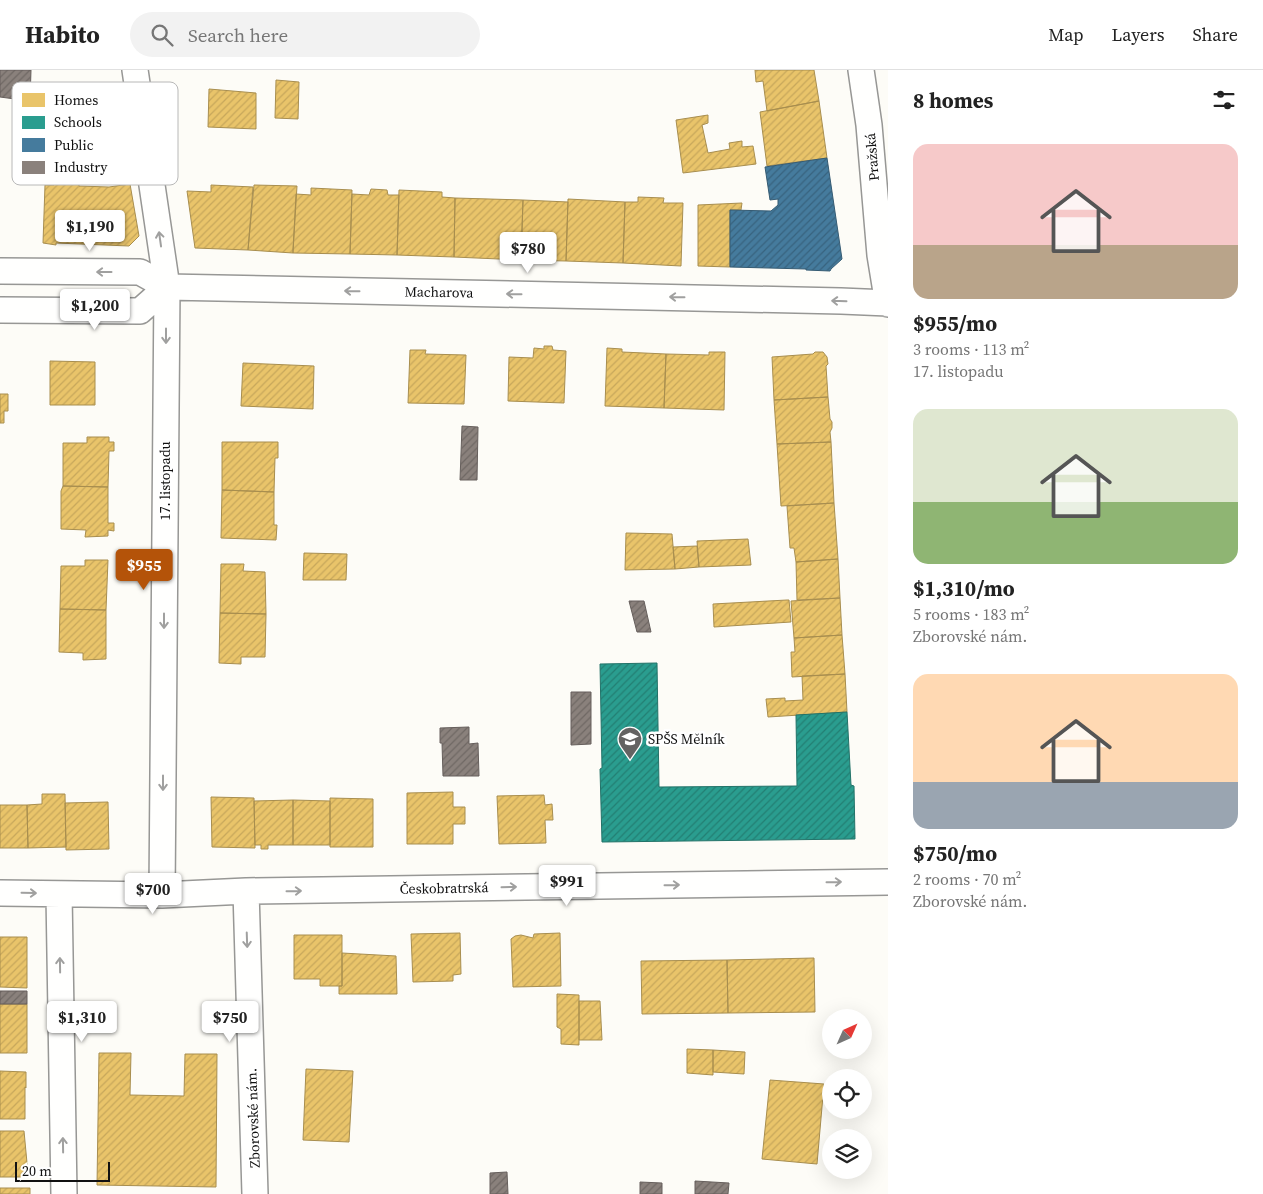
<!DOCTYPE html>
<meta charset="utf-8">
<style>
body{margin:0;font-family:"Source Serif 4",serif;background:#f2f2f2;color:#222;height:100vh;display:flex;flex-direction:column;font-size:19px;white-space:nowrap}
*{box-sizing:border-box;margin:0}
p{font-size:16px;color:#767676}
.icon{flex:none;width:28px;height:28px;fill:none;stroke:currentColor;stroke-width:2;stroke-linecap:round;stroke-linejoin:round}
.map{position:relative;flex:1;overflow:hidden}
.drawer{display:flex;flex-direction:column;background:#fff;width:375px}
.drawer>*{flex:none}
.needle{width:32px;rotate:45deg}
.fabs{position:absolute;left:822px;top:939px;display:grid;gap:10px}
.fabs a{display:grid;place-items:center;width:50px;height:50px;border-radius:50%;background:#fff;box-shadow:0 5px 20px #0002;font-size:25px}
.scale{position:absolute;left:15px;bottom:12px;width:95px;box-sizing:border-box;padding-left:5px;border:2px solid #111;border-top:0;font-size:14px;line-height:18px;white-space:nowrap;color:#111;-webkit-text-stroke:4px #fff;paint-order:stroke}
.price{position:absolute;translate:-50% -42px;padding:0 11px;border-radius:5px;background:#fff;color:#222;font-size:16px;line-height:32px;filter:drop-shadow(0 1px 2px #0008)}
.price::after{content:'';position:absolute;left:50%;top:30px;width:15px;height:11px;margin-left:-8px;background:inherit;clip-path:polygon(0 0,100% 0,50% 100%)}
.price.selected{background:#b45309;color:#fff}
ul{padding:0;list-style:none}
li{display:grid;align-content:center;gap:10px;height:265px;padding:0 25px}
li span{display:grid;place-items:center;height:155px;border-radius:15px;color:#555}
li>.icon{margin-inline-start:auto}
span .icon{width:90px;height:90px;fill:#fffc;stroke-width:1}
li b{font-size:21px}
h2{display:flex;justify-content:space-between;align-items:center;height:60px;padding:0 25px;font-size:21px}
header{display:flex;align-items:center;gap:30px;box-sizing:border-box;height:70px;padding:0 25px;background:#fff;border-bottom:1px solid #e0e0e0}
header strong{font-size:24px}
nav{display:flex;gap:28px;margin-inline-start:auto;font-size:18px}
.search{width:350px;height:45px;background:#f2f2f2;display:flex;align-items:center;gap:12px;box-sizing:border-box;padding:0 18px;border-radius:28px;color:#767676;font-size:19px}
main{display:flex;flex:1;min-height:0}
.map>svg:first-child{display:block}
.homes{fill:url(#homes-hatch);stroke:#a88e4f}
.schools{fill:url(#schools-hatch);stroke:#227369}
.public{fill:url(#public-hatch);stroke:#355b73}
.industry{fill:url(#industry-hatch);stroke:#665f5c}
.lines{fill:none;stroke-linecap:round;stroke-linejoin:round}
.street-casing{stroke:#979795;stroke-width:28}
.street{stroke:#fffffe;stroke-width:25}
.oneway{stroke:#a0a09f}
.labels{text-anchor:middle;stroke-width:5;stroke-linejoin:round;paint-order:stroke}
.street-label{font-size:14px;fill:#111;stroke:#fff}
.poi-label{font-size:14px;fill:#111;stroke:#fff;text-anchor:start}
.key{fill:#fff;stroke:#b8b8b8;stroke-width:1}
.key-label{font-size:14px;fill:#111}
</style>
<header>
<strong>Habito</strong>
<div class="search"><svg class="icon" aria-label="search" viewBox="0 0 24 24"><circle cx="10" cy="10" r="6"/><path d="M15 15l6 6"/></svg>Search here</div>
<nav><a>Map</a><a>Layers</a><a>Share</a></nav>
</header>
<main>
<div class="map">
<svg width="888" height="1124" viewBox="0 0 888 1124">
<defs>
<pattern id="homes-hatch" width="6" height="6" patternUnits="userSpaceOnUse" patternTransform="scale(1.25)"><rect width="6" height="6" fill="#e9c46a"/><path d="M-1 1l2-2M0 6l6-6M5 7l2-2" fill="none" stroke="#c7a75b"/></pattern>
<pattern id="schools-hatch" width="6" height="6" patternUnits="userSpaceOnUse" patternTransform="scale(1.25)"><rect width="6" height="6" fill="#2a9d8f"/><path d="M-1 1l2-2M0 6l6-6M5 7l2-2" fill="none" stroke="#237f73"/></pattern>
<pattern id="public-hatch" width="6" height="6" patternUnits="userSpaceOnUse" patternTransform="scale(1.25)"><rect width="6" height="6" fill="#457b9d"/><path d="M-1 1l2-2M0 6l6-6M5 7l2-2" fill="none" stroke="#38637f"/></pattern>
<pattern id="industry-hatch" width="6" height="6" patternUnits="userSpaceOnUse" patternTransform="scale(1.25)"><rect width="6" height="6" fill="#8a817c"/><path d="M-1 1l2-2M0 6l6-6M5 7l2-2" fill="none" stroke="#6f6864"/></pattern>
</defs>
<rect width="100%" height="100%" fill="#fdfcf7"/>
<path class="homes" d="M 755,0 L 814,0 L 819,31 L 767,41 L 763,11 L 756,12 Z
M 276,10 L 299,12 L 298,49 L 275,48 Z
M 209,19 L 256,23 L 256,59 L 208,57 Z
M 819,31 L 827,88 L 767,96 L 760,42 Z
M 708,45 L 708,53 L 702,55 L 708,83 L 730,79 L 729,73 L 742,71 L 742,77 L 753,76 L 756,94 L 683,103 L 676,50 Z
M 54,109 L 79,110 L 79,116 L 109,117 L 130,114 L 139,166 L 129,176 L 56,173 L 56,175 L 43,173 L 45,115 L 54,115 Z
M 211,115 L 253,117 L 248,180 L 195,178 L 187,121 L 211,122 Z
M 254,115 L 297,116 L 293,181 L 293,183 L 248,180 Z
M 311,118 L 352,120 L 350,184 L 293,183 L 293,181 L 296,124 L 311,125 Z
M 371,119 L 387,120 L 388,125 L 399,125 L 397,185 L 350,184 L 352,124 L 369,125 Z
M 399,120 L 442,122 L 442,127 L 455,128 L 454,187 L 397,185 Z
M 638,127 L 664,128 L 663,133 L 683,133 L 681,196 L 623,193 L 625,132 L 638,132 Z
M 455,128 L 523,130 L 521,190 L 454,187 Z
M 568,129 L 625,132 L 623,193 L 566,191 Z
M 523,130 L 568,132 L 566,191 L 521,190 Z
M 742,133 L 741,140 L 730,140 L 730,197 L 698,196 L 698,135 Z
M 544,276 L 552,276 L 553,280 L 566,281 L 564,333 L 508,331 L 509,287 L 533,288 L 534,278 L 544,279 Z
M 607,278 L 622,279 L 622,282 L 666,284 L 664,338 L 605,336 Z
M 410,280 L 426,280 L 425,284 L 466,285 L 464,334 L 408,333 Z
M 709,282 L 725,282 L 724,340 L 664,338 L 666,284 L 709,285 Z
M 815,282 L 823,282 L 827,287 L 828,294 L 826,296 L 828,327 L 774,330 L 772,287 L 813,284 Z
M 50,291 L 95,292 L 95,335 L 50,335 Z
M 243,293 L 314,296 L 313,339 L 241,336 Z
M 0,324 L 8,324 L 8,341 L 4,341 L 4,353 L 0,353 Z
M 828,327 L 830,349 L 832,352 L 832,358 L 830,362 L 831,372 L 777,374 L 774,330 Z
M 87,367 L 109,367 L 109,372 L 114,372 L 114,381 L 109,381 L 108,417 L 63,416 L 63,373 L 87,373 Z
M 222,372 L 278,372 L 278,388 L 275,388 L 274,422 L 222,420 Z
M 831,372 L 834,433 L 781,436 L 777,374 Z
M 63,416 L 108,417 L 108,453 L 114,453 L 114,461 L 108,460 L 108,466 L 85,467 L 86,460 L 61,459 L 61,421 Z
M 222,420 L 274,422 L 274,455 L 277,455 L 276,470 L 221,468 Z
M 834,433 L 838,489 L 796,492 L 794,478 L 790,478 L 787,436 Z
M 626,463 L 672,464 L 675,499 L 625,500 Z
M 748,469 L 751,495 L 699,497 L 697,471 Z
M 697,476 L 699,497 L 675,499 L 673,477 Z
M 304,483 L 347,484 L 346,510 L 303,510 Z
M 838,489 L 840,528 L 797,530 L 796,492 Z
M 85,490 L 108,490 L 106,540 L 60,539 L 61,496 L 85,496 Z
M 221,494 L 244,494 L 243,501 L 265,502 L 266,544 L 220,543 Z
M 840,528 L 842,565 L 794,568 L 791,531 Z
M 787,530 L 789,530 L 791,552 L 714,557 L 713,534 Z
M 60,539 L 106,540 L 106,589 L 83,590 L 83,583 L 59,582 Z
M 220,543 L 266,544 L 265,587 L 241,587 L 241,594 L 219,593 Z
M 842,565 L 845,604 L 792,607 L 791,582 L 795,582 L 794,568 Z
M 845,604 L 847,642 L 768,647 L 766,629 L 785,628 L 785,631 L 803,630 L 802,606 Z
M 453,722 L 453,737 L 465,737 L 465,754 L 453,754 L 453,774 L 407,774 L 407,723 Z
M 42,724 L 65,724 L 66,777 L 28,778 L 27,735 L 42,734 Z
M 544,725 L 545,735 L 552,734 L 553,750 L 545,750 L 546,773 L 499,774 L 497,726 Z
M 211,727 L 254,728 L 255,778 L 212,777 Z
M 330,728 L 373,729 L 373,777 L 330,777 Z
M 293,730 L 293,775 L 268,775 L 268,779 L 261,779 L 261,775 L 255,775 L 254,731 Z
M 293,730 L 330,731 L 330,775 L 293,775 Z
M 108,732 L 109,779 L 66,780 L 65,733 Z
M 0,735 L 27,735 L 28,778 L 0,778 Z
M 460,863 L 461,904 L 453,905 L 453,911 L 413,912 L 411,864 Z
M 560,863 L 561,916 L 513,917 L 511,869 L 515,866 L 521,865 L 533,868 L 534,864 Z
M 294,865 L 342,865 L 342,916 L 320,916 L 320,909 L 294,909 Z
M 0,867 L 27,867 L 27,918 L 0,917 Z
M 342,883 L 396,886 L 397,924 L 339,924 L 339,916 L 342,916 Z
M 814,888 L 815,942 L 728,943 L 727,890 Z
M 727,890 L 728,943 L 642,944 L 641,891 Z
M 557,924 L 579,925 L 579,975 L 561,974 L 561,959 L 557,957 Z
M 579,931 L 600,931 L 602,970 L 579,970 Z
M 0,934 L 27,934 L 27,983 L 0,983 Z
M 687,979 L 713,980 L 713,1005 L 687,1003 Z
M 713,980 L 745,982 L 744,1004 L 713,1002 Z
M 99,983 L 131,983 L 130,1025 L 184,1026 L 185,984 L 217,984 L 216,1117 L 97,1115 Z
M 306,999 L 353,1001 L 349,1072 L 303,1070 Z
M 0,1001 L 26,1002 L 26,1018 L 25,1017 L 25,1049 L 0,1049 Z
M 770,1010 L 824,1014 L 817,1094 L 762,1089 Z
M 0,1061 L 24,1061 L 27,1093 L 27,1107 L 0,1107 Z
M 0,1118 L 30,1118 L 30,1124 L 0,1124 Z"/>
<path class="schools" d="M 657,593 L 659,717 L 797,716 L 796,645 L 847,642 L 851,715 L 854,716 L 855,769 L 602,772 L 600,699 L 602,698 L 600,594 Z"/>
<path class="public" d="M 827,88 L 842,189 L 831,199 L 830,201 L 806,200 L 806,199 L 730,197 L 730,140 L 771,141 L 778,135 L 778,129 L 770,130 L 765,97 Z"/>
<path class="industry" d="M 0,0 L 31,0 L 30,31 L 0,27 Z
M 462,356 L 478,357 L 477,410 L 460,410 Z
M 629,531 L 644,531 L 651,562 L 637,562 Z
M 571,622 L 591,622 L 591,674 L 571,675 Z
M 469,657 L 469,674 L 478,673 L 479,706 L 443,706 L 442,673 L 440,673 L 440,658 Z
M 0,921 L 27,921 L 27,934 L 0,934 Z
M 507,1102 L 508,1124 L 490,1124 L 490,1103 Z
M 695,1111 L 729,1113 L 728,1124 L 695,1124 Z
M 640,1112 L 662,1113 L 662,1124 L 640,1124 Z"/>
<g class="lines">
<defs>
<path id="street" d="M 135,0 L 167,217 L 162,825
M 861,0 L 869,55 L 880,185 L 888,234
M 0,201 L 140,202 L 167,217
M 0,240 L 140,241 L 167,217 L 841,231 L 888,233
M 246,821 L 255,1124
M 0,823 L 162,825 L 246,821 L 888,812
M 59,824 L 64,1124"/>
</defs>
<use href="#street" class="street-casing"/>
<use href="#street" class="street"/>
</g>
<defs><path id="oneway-shaft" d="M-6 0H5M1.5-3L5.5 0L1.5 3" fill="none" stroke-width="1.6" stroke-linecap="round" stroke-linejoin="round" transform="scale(1.25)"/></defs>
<g class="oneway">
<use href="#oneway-shaft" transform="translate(160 169) rotate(-98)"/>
<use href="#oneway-shaft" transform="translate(104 202) rotate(-180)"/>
<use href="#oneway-shaft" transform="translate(352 221) rotate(-179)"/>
<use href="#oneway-shaft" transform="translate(514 224) rotate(-179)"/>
<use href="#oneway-shaft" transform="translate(677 227) rotate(-179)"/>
<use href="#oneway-shaft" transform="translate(839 231) rotate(-178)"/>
<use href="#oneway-shaft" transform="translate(166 266) rotate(90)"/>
<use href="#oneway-shaft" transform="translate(164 551) rotate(90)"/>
<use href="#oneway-shaft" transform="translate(163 713) rotate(90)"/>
<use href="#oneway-shaft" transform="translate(834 812) rotate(-1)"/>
<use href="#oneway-shaft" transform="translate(672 815) rotate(-1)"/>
<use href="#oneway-shaft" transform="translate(509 817) rotate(-1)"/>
<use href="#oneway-shaft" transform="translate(294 821) rotate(-1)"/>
<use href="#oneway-shaft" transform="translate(29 823) rotate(1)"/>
<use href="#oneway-shaft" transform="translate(247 870) rotate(88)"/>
<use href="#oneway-shaft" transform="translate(60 895) rotate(-91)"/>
<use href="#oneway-shaft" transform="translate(63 1075) rotate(-91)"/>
</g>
<defs>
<symbol id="school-pin" viewBox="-11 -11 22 30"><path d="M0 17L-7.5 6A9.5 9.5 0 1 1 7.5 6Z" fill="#646362" stroke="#fff"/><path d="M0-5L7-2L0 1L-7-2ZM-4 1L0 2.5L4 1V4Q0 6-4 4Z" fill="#fff"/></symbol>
</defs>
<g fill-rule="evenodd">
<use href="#school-pin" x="616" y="655" width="28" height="38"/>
</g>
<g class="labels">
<g class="street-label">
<text transform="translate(872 87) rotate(-95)" y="5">Pražská</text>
<text transform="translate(439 222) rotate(1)" y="5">Macharova</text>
<text transform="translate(165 411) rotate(-90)" y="5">17. listopadu</text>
<text transform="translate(444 818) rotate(-1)" y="5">Českobratrská</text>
<text transform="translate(253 1048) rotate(-92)" y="5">Zborovské nám.</text>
</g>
<g class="poi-label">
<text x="648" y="674">SPŠS Mělník</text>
</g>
</g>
<rect x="12" y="12" width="166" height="103" rx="8" class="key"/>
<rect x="22" y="23" width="23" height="14" fill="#e9c46a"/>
<rect x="22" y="46" width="23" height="13" fill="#2a9d8f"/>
<rect x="22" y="68" width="23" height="14" fill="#457b9d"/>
<rect x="22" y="91" width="23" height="13" fill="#8a817c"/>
<g class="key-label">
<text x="54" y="35">Homes</text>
<text x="54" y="57">Schools</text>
<text x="54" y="80">Public</text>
<text x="54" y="102">Industry</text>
</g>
</svg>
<div class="fabs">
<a><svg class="needle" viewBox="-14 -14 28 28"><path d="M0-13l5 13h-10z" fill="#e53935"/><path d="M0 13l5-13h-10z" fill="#767676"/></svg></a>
<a><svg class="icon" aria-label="locate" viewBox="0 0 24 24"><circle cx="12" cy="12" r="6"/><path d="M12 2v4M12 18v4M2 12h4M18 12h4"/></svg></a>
<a><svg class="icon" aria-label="layers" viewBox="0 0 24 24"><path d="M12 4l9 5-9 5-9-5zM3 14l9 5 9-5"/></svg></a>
</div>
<div class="scale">20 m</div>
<b class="price" style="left:90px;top:182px">$1,190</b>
<b class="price" style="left:528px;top:204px">$780</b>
<b class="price" style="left:95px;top:261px">$1,200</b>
<b class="price selected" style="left:144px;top:521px">$955</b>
<b class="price" style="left:567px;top:837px">$991</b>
<b class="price" style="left:153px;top:845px">$700</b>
<b class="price" style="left:82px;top:973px">$1,310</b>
<b class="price" style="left:230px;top:973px">$750</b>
</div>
<section class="drawer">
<h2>8 homes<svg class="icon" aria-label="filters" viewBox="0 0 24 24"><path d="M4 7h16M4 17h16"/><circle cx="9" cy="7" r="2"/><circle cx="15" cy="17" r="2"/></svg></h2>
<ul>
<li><span style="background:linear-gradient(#f6c9c9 65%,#b9a48a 0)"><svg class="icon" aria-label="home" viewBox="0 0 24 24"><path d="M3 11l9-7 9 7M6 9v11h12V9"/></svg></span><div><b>$955/mo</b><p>3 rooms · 113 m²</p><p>17. listopadu</p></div></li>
<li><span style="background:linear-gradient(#dfe7d0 60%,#8fb573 0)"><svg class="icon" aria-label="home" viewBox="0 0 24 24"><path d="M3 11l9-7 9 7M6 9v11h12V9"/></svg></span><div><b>$1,310/mo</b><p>5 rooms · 183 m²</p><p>Zborovské nám.</p></div></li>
<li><span style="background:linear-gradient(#ffd9b3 70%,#9aa5b1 0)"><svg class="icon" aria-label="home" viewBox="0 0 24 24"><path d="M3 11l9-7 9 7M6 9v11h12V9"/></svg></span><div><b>$750/mo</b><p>2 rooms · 70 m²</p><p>Zborovské nám.</p></div></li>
</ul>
</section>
</main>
